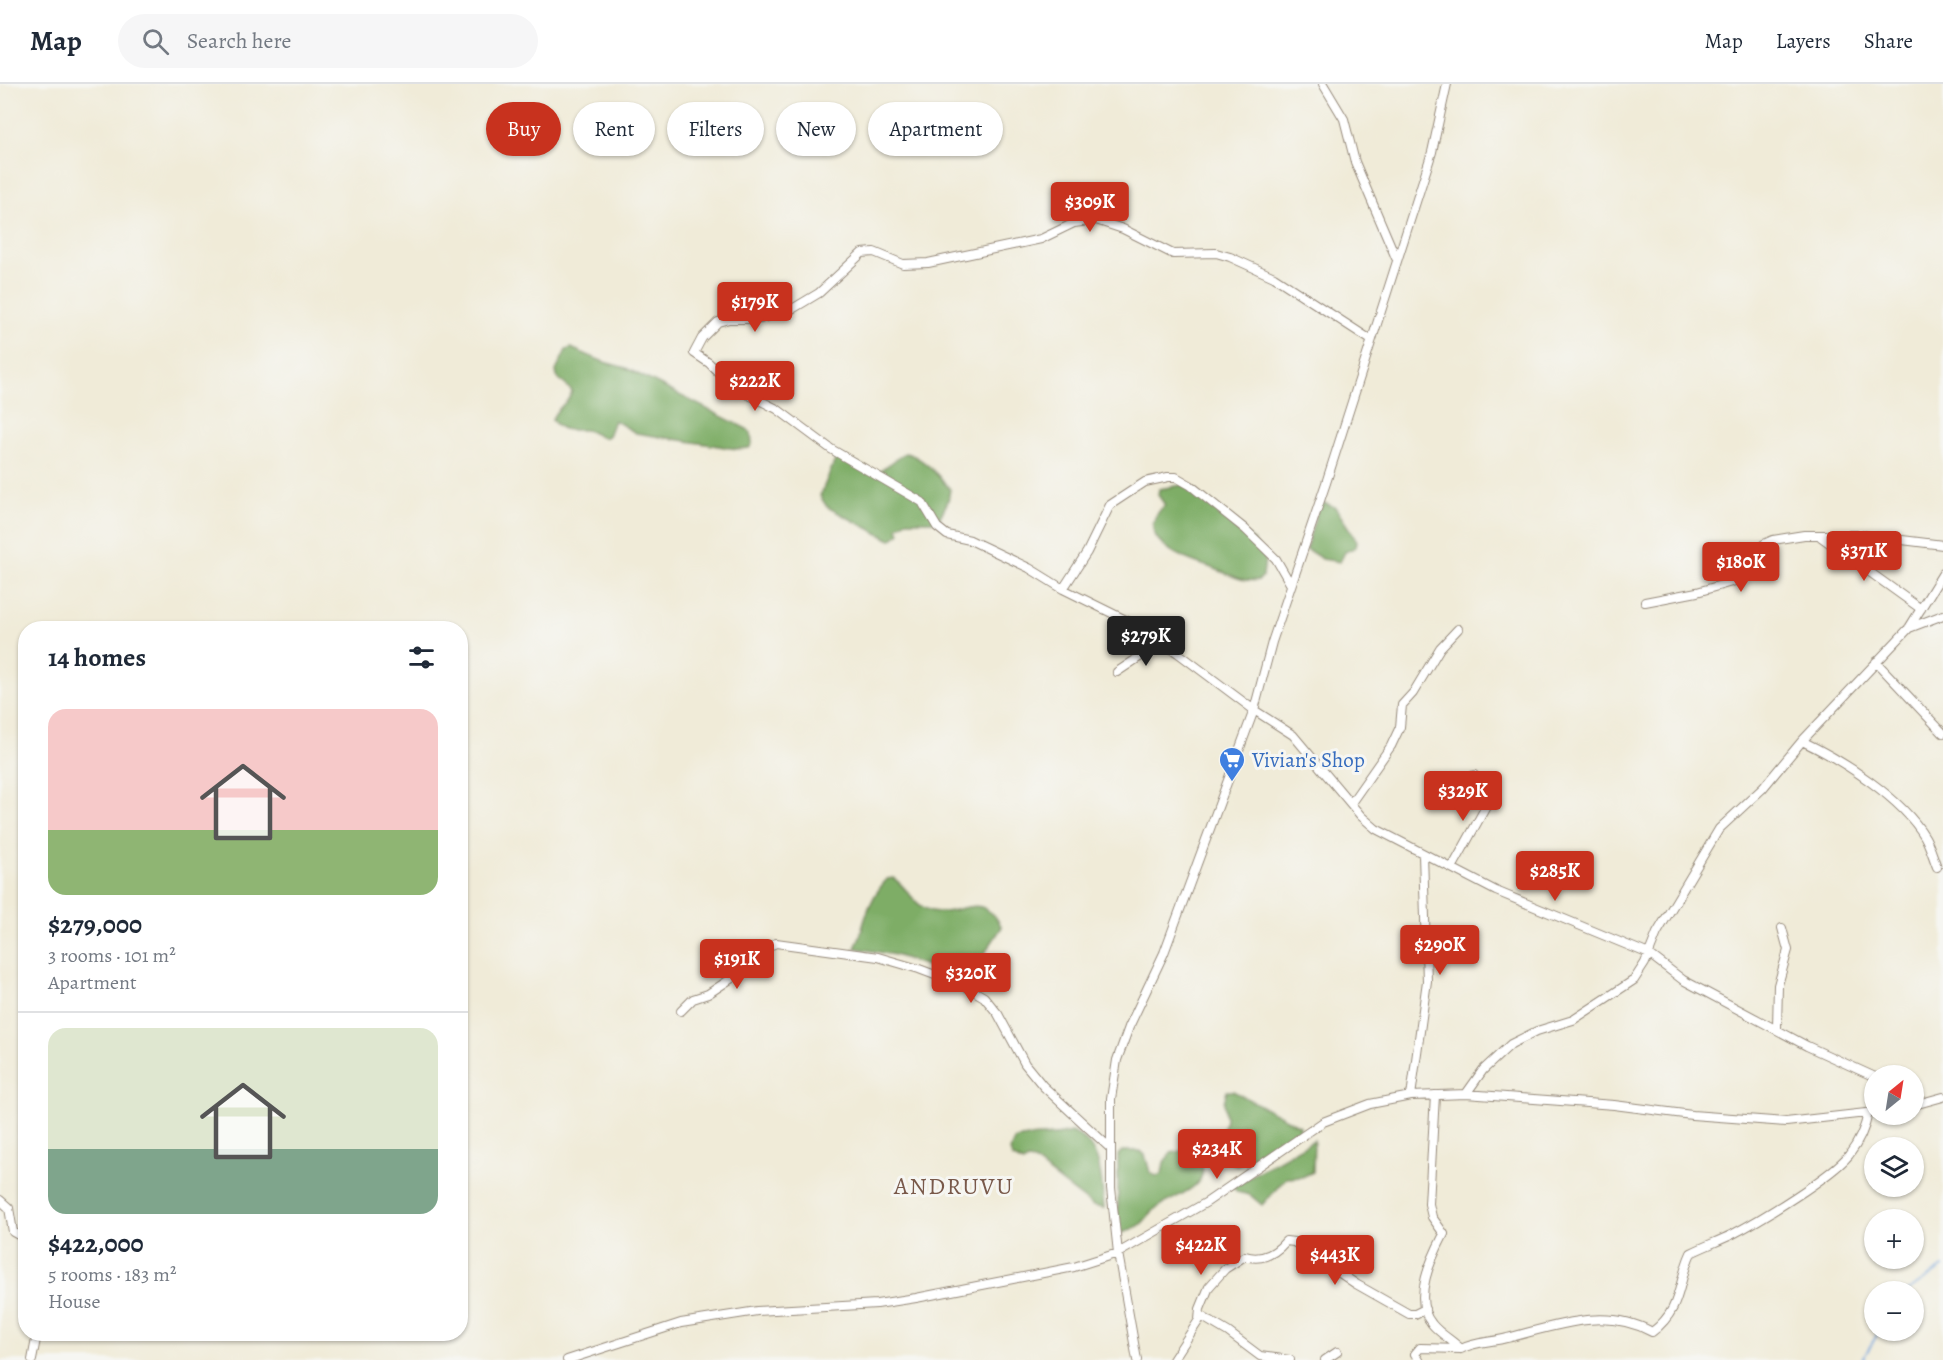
<!DOCTYPE html>
<meta charset="utf-8">
<style>
body{margin:0;font-family:Alegreya,serif;background:#f6f6f7;color:#1f2937;height:100vh;display:flex;flex-direction:column;font-size:22px;white-space:nowrap}
*{box-sizing:border-box;margin:0}
p{font-size:20px;color:#747a83}
.icon{flex:none;width:33px;height:33px;fill:none;stroke:currentColor;stroke-width:2;stroke-linecap:round;stroke-linejoin:round}
.map{position:relative;flex:1;overflow:hidden}
.drawer{position:absolute;left:18px;top:537px;width:450px;height:720px;display:flex;flex-direction:column;background:#fff;border-radius:24px;box-shadow:0 2px 4px #0004}
.drawer>*{flex:none}
.banner{position:absolute;left:486px;top:18px;width:570px;height:54px;display:flex;gap:12px}
.needle{width:39px;rotate:30deg}
.controls{position:absolute;left:1864px;top:981px;display:grid;gap:12px}
.controls a{display:grid;place-items:center;width:60px;height:60px;border-radius:50%;background:#fff;box-shadow:0 2px 4px #0004;font-size:30px}
.price{position:absolute;translate:-50% -51px;padding:0 14px;border-radius:6px;background:#c8321e;color:#fff;font-size:20px;line-height:39px;filter:drop-shadow(0 2px 3px #0008)}
.price::after{content:'';position:absolute;left:50%;top:36px;width:18px;height:14px;margin-left:-9px;background:inherit;clip-path:polygon(0 0,100% 0,50% 100%)}
.price.selected{background:#222;color:#fff}
ul{padding:0;list-style:none}
li{display:grid;align-content:center;gap:12px;height:318px;padding:0 30px}
li+li{border-top:2px solid #e0e1e3}
li span{display:grid;place-items:center;height:186px;border-radius:18px;color:#555}
li>.icon{margin-inline-start:auto}
span .icon{width:108px;height:108px;fill:#fffc;stroke-width:1}
li b{font-size:26px}
h2{display:flex;justify-content:space-between;align-items:center;height:72px;padding:0 30px;font-size:26px}
.chip{padding:0 21px;border-radius:27px;background:#fff;box-shadow:0 2px 4px #0004;font-size:21px;line-height:54px}
.chip.selected{background:#c8321e;color:#fff}
header{display:flex;align-items:center;gap:36px;box-sizing:border-box;height:84px;padding:0 30px;background:#fff;border-bottom:2px solid #e0e1e3}
header strong{font-size:28px}
nav{display:flex;gap:33px;margin-inline-start:auto;font-size:21px}
.search{width:420px;height:54px;background:#f6f6f7;display:flex;align-items:center;gap:15px;box-sizing:border-box;padding:0 21px;border-radius:33px;color:#747a83;font-size:22px}
.map>svg:first-child{display:block}
.forest{fill:#7ead66;stroke:#5c6c42;stroke-width:1.5}
.lines{fill:none;stroke-linecap:round;stroke-linejoin:round}
.stream{stroke:#71a3dc;stroke-width:2}
.minor-casing{stroke:#968a7b;stroke-width:10}
.minor{stroke:#fff;stroke-width:8}
.labels{text-anchor:middle;stroke-width:6;stroke-linejoin:round;paint-order:stroke}
.shop-label{font-size:21px;fill:#366cbe;stroke:#f6f6f2;text-anchor:start}
.quarter-label{font-size:24px;letter-spacing:1.5px;fill:#79594a;stroke:#f6f6f2}
</style>
<header>
<strong>Map</strong>
<div class="search"><svg class="icon" aria-label="search" viewBox="0 0 24 24"><circle cx="10" cy="10" r="6"/><path d="M15 15l6 6"/></svg>Search here</div>
<nav><a>Map</a><a>Layers</a><a>Share</a></nav>
</header>
<div class="map">
<svg width="1943" height="1276" viewBox="0 0 1943 1276">
<rect width="100%" height="100%" fill="#f6f6f2"/>
<filter id="ink" filterUnits="userSpaceOnUse"><feTurbulence type="fractalNoise" baseFrequency=".0167" numOctaves="2"/><feDisplacementMap in="SourceGraphic" scale="12" xChannelSelector="R" yChannelSelector="G"/><feConvolveMatrix kernelMatrix="1 2 1 2 8 2 1 2 1" color-interpolation-filters="sRGB"/></filter>
<filter id="wash" filterUnits="userSpaceOnUse"><feTurbulence type="fractalNoise" baseFrequency=".008" numOctaves="4" result="noise"/><feDisplacementMap in="SourceGraphic" scale="24" xChannelSelector="R" yChannelSelector="G"/><feGaussianBlur stdDeviation="1.35" result="paint"/><feColorMatrix in="noise" values="0 0 0 0 0 0 0 0 0 0 0 0 0 0 0 0 0 1.4 0 .05"/><feComposite in="paint" operator="in"/></filter>
<g filter="url(#wash)">
<rect width="100%" height="100%" fill="#f0ebd8"/>
<path class="forest" d="M 571,264 L 604,278 L 626,284 L 747,345 L 751,349 L 752,360 L 749,364 L 737,365 L 636,349 L 614,336 L 608,352 L 603,354 C 597,352 590,346 584,346 C 569,345 564,350 552,336 C 555,324 570,319 572,307 L 557,293 L 556,287 L 566,266 Z
M 905,369 C 923,372 938,392 950,405 L 948,417 L 938,437 L 907,437 L 898,443 L 900,449 L 891,456 L 827,423 L 820,412 L 836,374 L 841,372 L 877,389 Z
M 1182,401 L 1192,405 L 1253,456 L 1265,475 L 1263,492 L 1259,496 C 1240,499 1226,488 1209,483 C 1183,475 1129,454 1165,421 L 1158,411 L 1159,405 Z
M 1324,419 L 1335,423 L 1357,457 L 1356,463 L 1345,468 L 1340,478 L 1322,475 L 1306,465 L 1319,421 Z
M 893,794 C 907,802 914,823 932,827 C 959,834 979,803 1002,843 L 967,896 L 895,871 L 855,864 C 861,853 862,843 866,832 C 870,819 878,805 887,795 Z
M 1227,1007 L 1233,1007 L 1300,1042 L 1300,1047 L 1237,1081 L 1231,1079 L 1219,1053 L 1226,1036 L 1224,1018 Z
M 1071,1048 C 1103,1060 1101,1095 1104,1124 L 1093,1122 L 1034,1077 L 1028,1076 L 1023,1079 L 1012,1073 L 1010,1067 L 1014,1056 C 1026,1050 1054,1054 1071,1048 Z
M 1314,1056 L 1313,1088 L 1302,1093 L 1286,1094 L 1262,1121 L 1250,1111 L 1237,1108 L 1233,1102 Z
M 1195,1064 C 1219,1102 1182,1107 1157,1124 C 1150,1128 1146,1136 1140,1141 C 1136,1144 1128,1146 1123,1149 L 1118,1146 L 1118,1071 L 1122,1067 L 1140,1067 L 1145,1071 L 1150,1088 L 1156,1092 L 1162,1090 L 1164,1078 L 1171,1069 Z"/>
<g class="lines">
<path class="stream" d="M 1907,1208 L 1943,1183
M 1862,1276 L 1880,1246"/>
</g>
</g>
<g filter="url(#ink)">
<g class="lines">
<defs>
<path id="minor" d="M 1323,0 L 1344,35 L 1355,78 L 1396,174
M 1371,256 L 1274,193 L 1230,173 L 1216,169 L 1173,170 L 1123,145 L 1096,136 L 1074,139 L 1041,155 L 928,179 L 903,180 L 874,168 L 862,169 L 819,209 L 794,224 L 760,235 L 729,235 L 718,238 L 702,254 L 694,269 L 709,279 L 733,303 L 777,325 L 831,365 L 922,418 L 937,443 L 947,451 L 970,456 L 1029,484 L 1063,505 L 1140,543 L 1178,569 L 1254,626 L 1293,651 L 1361,732 L 1376,745 L 1496,807 L 1649,870 L 1683,896 L 1807,962 L 1875,993
M 1821,453 L 1921,525
M 1063,505 L 1087,468 L 1110,421 L 1145,398 L 1168,393 L 1176,393 L 1190,401 L 1245,445 L 1276,475 L 1291,501
M 1645,518 L 1697,508 L 1742,495 L 1764,460 L 1773,456 L 1804,451 L 1861,451 L 1943,461
M 1909,544 L 1943,531
M 1876,578 L 1943,649
M 1117,588 L 1162,558
M 1802,657 C 1842,676 1902,714 1925,753 C 1930,762 1933,773 1937,783
M 1351,719 L 1391,662 L 1400,643 L 1402,621 L 1413,609 L 1440,564 L 1458,545
M 1452,784 L 1488,719 L 1487,711 L 1474,691
M 681,927 L 693,915 L 708,910 L 732,894 L 754,869 L 776,859 L 878,873 L 919,885 L 967,903 L 984,913 L 998,930 L 1025,980 L 1043,1002 L 1110,1064
M 1777,944 L 1778,901 L 1788,866 L 1782,844
M 1466,1010 L 1483,986 L 1511,960 L 1537,947 L 1573,936 L 1634,896 L 1645,879 L 1657,849 L 1719,745 L 1763,704 L 1802,657 L 1909,544 L 1943,489
M 1435,1011 L 1429,1120 L 1432,1133 L 1444,1150 C 1432,1173 1411,1215 1432,1240 C 1440,1250 1452,1256 1461,1265 C 1473,1258 1493,1258 1507,1254 C 1555,1242 1605,1222 1652,1248 C 1683,1225 1677,1199 1691,1169 C 1705,1162 1719,1157 1733,1150 C 1760,1136 1831,1093 1849,1071 C 1859,1058 1865,1045 1868,1029
M 1411,1012 L 1427,897 L 1423,770
M 1914,1021 L 1943,1013
M 0,1116 L 9,1124 L 13,1148 L 26,1155
M 1201,1232 L 1228,1248 L 1260,1272 L 1290,1276
M 32,1276 L 37,1250
M 567,1276 L 681,1239 L 757,1227 L 877,1220 L 916,1214 L 1074,1183 L 1118,1169 L 1207,1118 L 1323,1038 L 1370,1020 L 1411,1012 L 1466,1010 L 1614,1021 L 1692,1031 L 1786,1038 L 1875,1028
M 1137,1276 L 1118,1169 L 1111,1104 L 1111,1015 L 1117,976 L 1129,943 L 1164,869 L 1254,626 L 1272,558 L 1326,399 L 1432,68 L 1447,0
M 1173,1276 L 1199,1236 L 1200,1225 L 1209,1203 L 1225,1185 L 1245,1172 C 1261,1177 1275,1170 1286,1157 L 1294,1158 L 1356,1200 L 1409,1230 L 1415,1230 L 1425,1225
M 1325,1276 L 1337,1268
M 1419,1276 L 1415,1270 L 1420,1264 L 1461,1265"/>
</defs>
<use href="#minor" class="minor-casing"/>
<use href="#minor" class="minor"/>
</g>
</g>
<defs>
<symbol id="supermarket-pin" viewBox="-11 -11 22 30"><path d="M0 17L-7.5 6A9.5 9.5 0 1 1 7.5 6Z" fill="#3f7fe0" stroke="#f6f6f2"/><path d="M-6-5.5h2.5l.6 2H6L4.5 2H-2.5L-4.4-4H-6ZM-1.5 3.2a1.3 1.3 0 1 0 .1 0ZM3 3.2a1.3 1.3 0 1 0 .1 0Z" fill="#fff"/></symbol>
</defs>
<g fill-rule="evenodd">
<use href="#supermarket-pin" x="1217" y="661" width="30" height="40"/>
</g>
<g class="labels">
<g class="shop-label">
<text x="1252" y="683">Vivian's Shop</text>
</g>
<g class="quarter-label">
<text x="954" y="1110">ANDRUVU</text>
</g>
</g>
</svg>
<div class="controls">
<a><svg class="needle" viewBox="-14 -14 28 28"><path d="M0-13l5 13h-10z" fill="#e53935"/><path d="M0 13l5-13h-10z" fill="#747a83"/></svg></a>
<a><svg class="icon" aria-label="layers" viewBox="0 0 24 24"><path d="M12 4l9 5-9 5-9-5zM3 14l9 5 9-5"/></svg></a>
<a>+</a>
<a>−</a>
</div>
<b class="price" style="left:1090px;top:149px">$309K</b>
<b class="price" style="left:755px;top:249px">$179K</b>
<b class="price" style="left:755px;top:328px">$222K</b>
<b class="price" style="left:1864px;top:498px">$371K</b>
<b class="price" style="left:1741px;top:509px">$180K</b>
<b class="price selected" style="left:1146px;top:583px">$279K</b>
<b class="price" style="left:1463px;top:738px">$329K</b>
<b class="price" style="left:1555px;top:818px">$285K</b>
<b class="price" style="left:1440px;top:892px">$290K</b>
<b class="price" style="left:737px;top:906px">$191K</b>
<b class="price" style="left:971px;top:920px">$320K</b>
<b class="price" style="left:1217px;top:1096px">$234K</b>
<b class="price" style="left:1201px;top:1192px">$422K</b>
<b class="price" style="left:1335px;top:1202px">$443K</b>
<div class="banner">
<a class="chip selected">Buy</a>
<a class="chip">Rent</a>
<a class="chip">Filters</a>
<a class="chip">New</a>
<a class="chip">Apartment</a>
</div>
<section class="drawer">
<h2>14 homes<svg class="icon" aria-label="filters" viewBox="0 0 24 24"><path d="M4 7h16M4 17h16"/><circle cx="9" cy="7" r="2"/><circle cx="15" cy="17" r="2"/></svg></h2>
<ul>
<li><span style="background:linear-gradient(#f6c9c9 65%,#8fb573 0)"><svg class="icon" aria-label="home" viewBox="0 0 24 24"><path d="M3 11l9-7 9 7M6 9v11h12V9"/></svg></span><div><b>$279,000</b><p>3 rooms · 101 m²</p><p>Apartment</p></div></li>
<li><span style="background:linear-gradient(#dfe7d0 65%,#7fa58c 0)"><svg class="icon" aria-label="home" viewBox="0 0 24 24"><path d="M3 11l9-7 9 7M6 9v11h12V9"/></svg></span><div><b>$422,000</b><p>5 rooms · 183 m²</p><p>House</p></div></li>
</ul>
</section>
</div>
